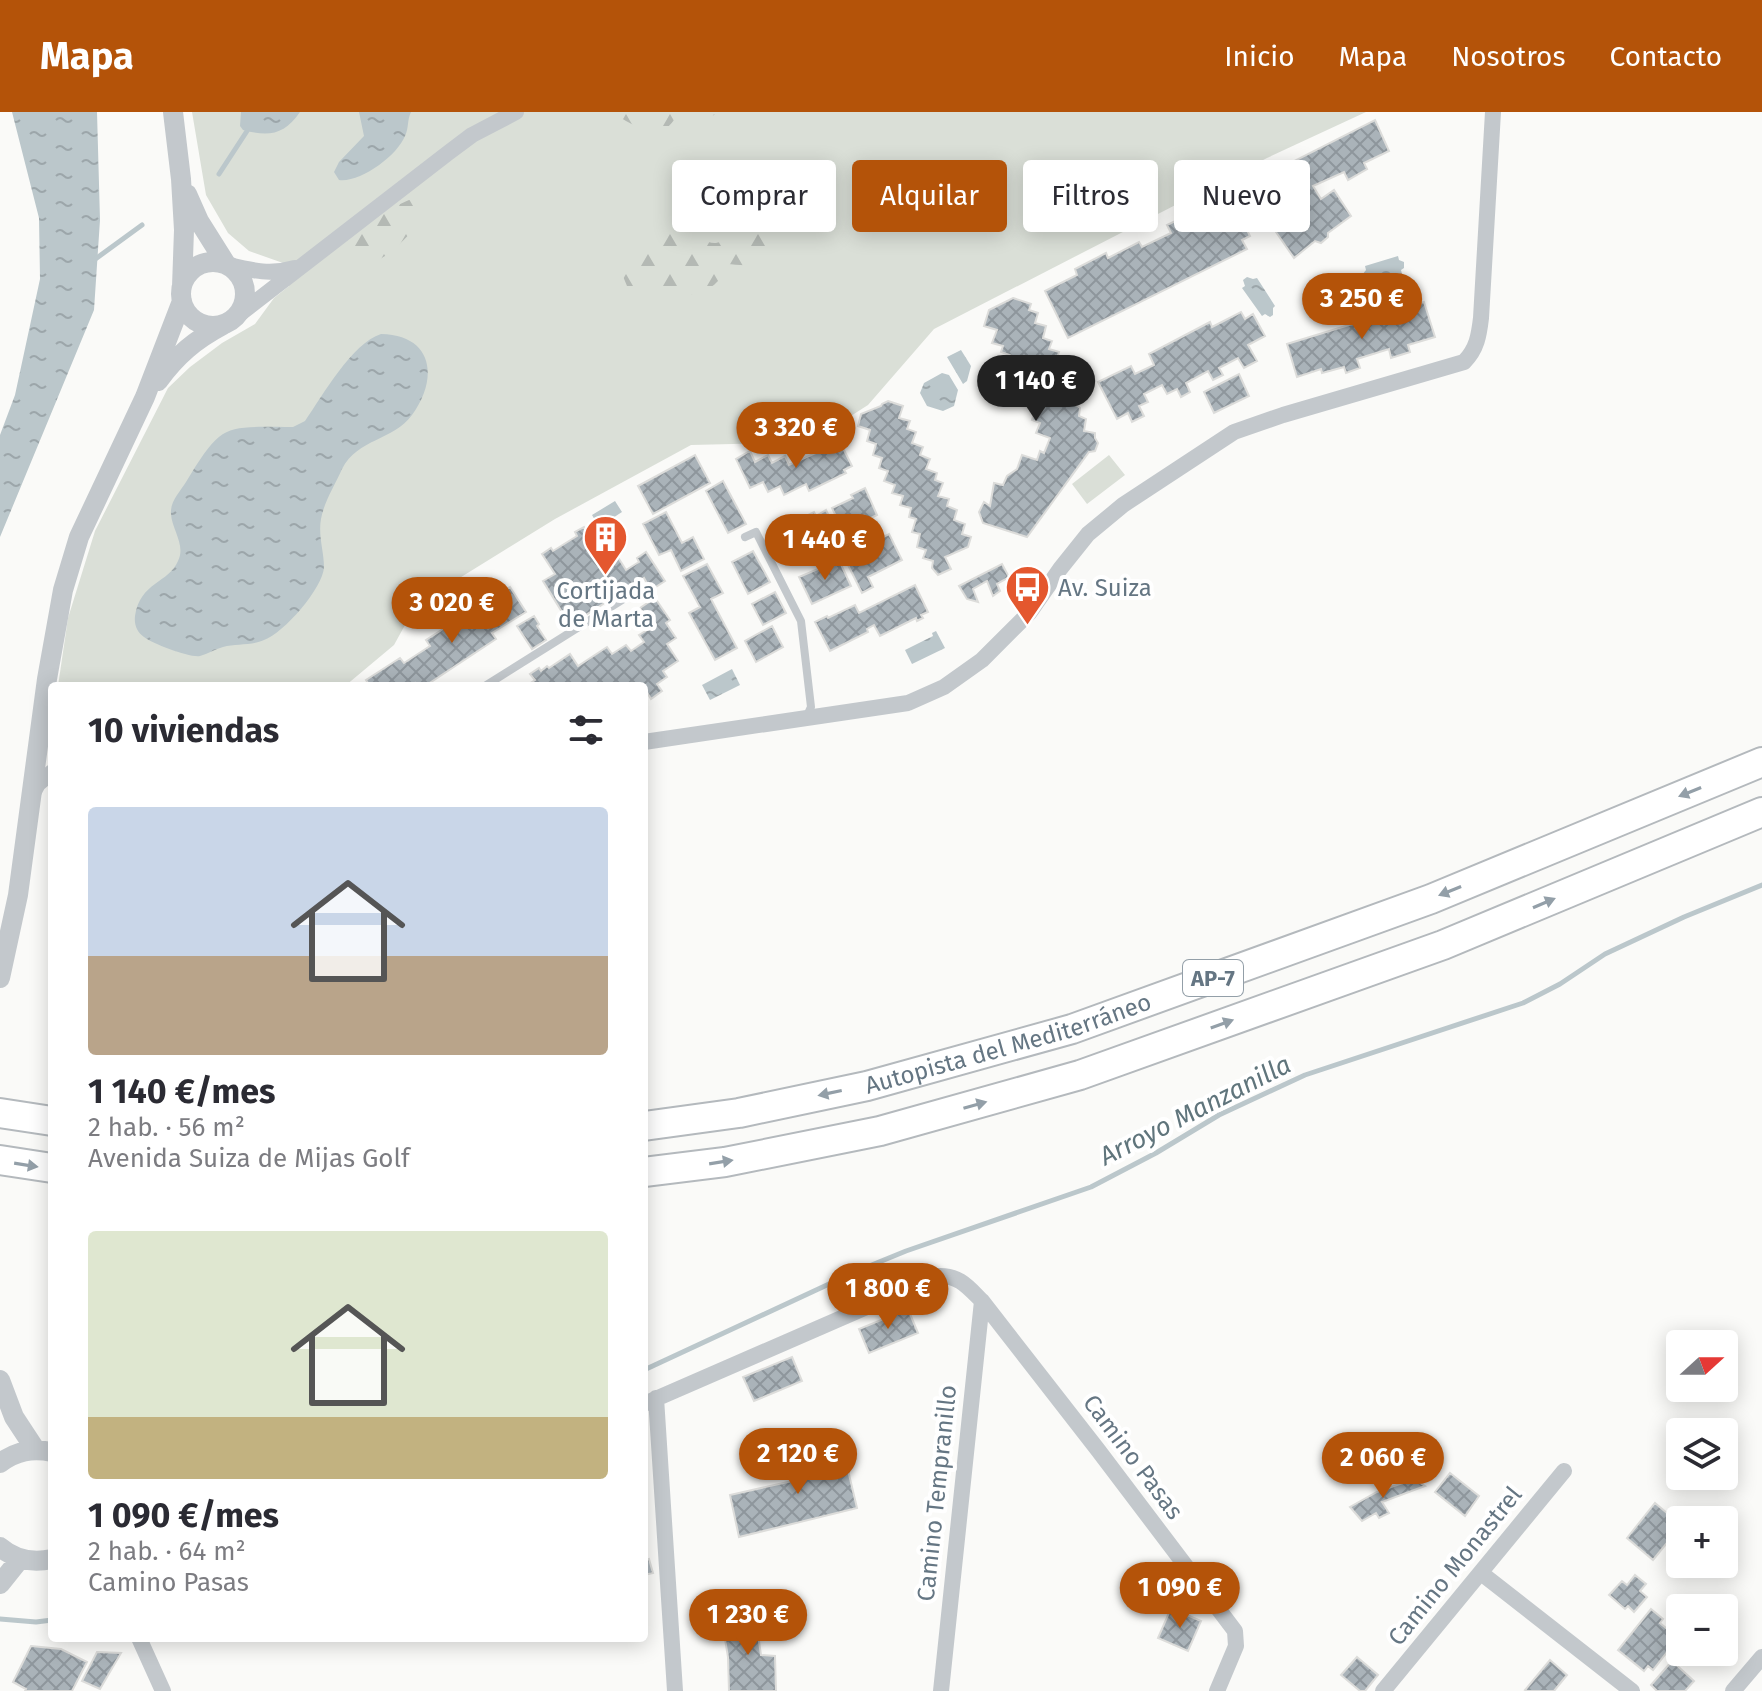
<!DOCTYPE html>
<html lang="es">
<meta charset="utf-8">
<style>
body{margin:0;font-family:"Fira Sans",sans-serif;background:#f7f7f7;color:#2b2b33;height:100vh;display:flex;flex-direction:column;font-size:30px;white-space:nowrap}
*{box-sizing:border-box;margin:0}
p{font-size:26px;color:#7c7c81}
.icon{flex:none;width:44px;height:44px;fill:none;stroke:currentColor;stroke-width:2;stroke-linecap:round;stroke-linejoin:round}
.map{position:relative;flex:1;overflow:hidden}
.side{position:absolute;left:48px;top:570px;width:600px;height:960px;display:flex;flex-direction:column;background:#fff;border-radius:8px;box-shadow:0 4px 20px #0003}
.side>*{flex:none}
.banner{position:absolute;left:672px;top:48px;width:760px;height:72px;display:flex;gap:16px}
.needle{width:52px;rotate:69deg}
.tools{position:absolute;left:1666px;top:1218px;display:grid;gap:16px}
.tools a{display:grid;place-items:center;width:72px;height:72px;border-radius:8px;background:#fff;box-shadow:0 4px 20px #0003;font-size:40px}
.price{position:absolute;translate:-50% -68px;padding:0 18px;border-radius:28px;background:#b45309;color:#fff;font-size:26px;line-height:52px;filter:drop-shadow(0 2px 4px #0008)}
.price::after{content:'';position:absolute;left:50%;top:48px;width:24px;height:18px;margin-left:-12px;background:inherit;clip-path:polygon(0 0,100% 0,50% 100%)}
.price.selected{background:#222;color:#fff}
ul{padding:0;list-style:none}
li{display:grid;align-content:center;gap:16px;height:424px;padding:0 40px}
li span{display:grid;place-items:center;height:248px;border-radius:8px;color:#555}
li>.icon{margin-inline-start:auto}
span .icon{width:144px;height:144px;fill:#fffc;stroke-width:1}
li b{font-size:34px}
h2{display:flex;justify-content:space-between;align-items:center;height:96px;padding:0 40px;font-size:34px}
.pill{padding:0 28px;border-radius:8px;background:#fff;box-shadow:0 4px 20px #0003;font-size:28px;line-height:72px}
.pill.selected{background:#b45309;color:#fff}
header{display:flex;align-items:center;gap:48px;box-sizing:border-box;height:112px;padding:0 40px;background:#b45309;color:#fff}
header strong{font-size:38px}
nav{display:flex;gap:44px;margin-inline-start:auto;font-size:28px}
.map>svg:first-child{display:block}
.green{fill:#dadfd7}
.forest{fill:url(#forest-firs)}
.water{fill:url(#water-ripples)}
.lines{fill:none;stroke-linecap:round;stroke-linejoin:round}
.stream{stroke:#bbc7cb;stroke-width:5}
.building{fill:url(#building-cross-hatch);stroke:#dcdcda;stroke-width:2}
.motorway-casing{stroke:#b4b9bd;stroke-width:32}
.service{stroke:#c3c8cc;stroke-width:8}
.minor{stroke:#c3c8cc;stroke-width:16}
.tertiary{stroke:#c3c8cc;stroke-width:20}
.motorway{stroke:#fff;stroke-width:28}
.oneway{fill:#939fa8}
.labels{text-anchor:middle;stroke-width:8;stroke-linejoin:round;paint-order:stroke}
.shield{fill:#fff;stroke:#939fa8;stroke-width:2}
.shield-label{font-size:22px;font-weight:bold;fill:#657683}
.poi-label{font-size:24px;fill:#657683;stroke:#fff;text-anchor:start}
.street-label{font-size:24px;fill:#657683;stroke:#fff}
.water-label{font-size:26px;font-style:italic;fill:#60757c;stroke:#fff}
</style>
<header>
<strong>Mapa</strong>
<nav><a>Inicio</a><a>Mapa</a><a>Nosotros</a><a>Contacto</a></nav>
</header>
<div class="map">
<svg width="1762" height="1579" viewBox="0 0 1762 1579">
<defs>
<pattern id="forest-firs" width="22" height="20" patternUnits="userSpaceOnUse" patternTransform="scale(2)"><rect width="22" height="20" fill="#dadfd7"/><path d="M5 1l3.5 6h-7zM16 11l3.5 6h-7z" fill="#b4b9b4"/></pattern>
<pattern id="water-ripples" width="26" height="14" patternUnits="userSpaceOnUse" patternTransform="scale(2)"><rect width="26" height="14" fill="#bbc7cb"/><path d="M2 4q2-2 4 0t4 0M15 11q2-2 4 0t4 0" fill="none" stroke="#9ca6aa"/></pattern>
<pattern id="building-cross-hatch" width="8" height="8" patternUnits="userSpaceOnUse" patternTransform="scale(2)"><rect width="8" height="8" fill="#aab3b9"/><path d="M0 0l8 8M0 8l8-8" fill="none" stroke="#8e969c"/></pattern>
</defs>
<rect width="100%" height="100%" fill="#fafaf8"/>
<path class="green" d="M 192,0 L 1366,0 L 1267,46 L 934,217 L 868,293 L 810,330 L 691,333 L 555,407 L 416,493 L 394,533 L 345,574 L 58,574 L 68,506 L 95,419 L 168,276 L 190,255 L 222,231 L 255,212 L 274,186 L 289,174 L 283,151 L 249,139 L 228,121 L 206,83 Z
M 1109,343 L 1125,363 L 1087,392 L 1072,372 Z"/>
<path class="forest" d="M 608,0 L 723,0 L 691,11 L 678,7 L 674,8 C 660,28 644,19 626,9 C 620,5 614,3 608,0 Z
M 409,88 L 418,88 L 427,95 L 427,102 C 414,118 385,152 363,153 C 356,153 351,148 347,144 C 348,139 348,135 350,131 C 358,114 392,95 409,88 Z
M 740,111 L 757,111 L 768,115 C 773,131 773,146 753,152 C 746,155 735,152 727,152 C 722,157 722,164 718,169 C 698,192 651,183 627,174 L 620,157 C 632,136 669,113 693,122 C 701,125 707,132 716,131 C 727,129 734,119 740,111 Z"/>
<path class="water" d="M 12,0 L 97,0 L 100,108 L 94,198 L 0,425 L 0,323 L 15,283 L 40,167 L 39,106 Z
M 241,0 L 300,0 C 284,23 269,25 243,18 L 240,14 Z
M 359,0 L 411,0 C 407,8 409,16 405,24 C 397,44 360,71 339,68 L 334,60 L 339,50 L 364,24 Z
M 1398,144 L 1399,148 L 1404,150 L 1404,156 L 1401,158 L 1402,162 L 1370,170 L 1368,166 L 1363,165 L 1362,163 L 1366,158 L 1365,154 Z
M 1247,165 L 1253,167 L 1257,166 L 1275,194 L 1273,196 L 1273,203 L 1270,205 L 1265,202 L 1262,204 L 1242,176 L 1245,174 L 1243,168 Z
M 381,222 C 433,223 439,266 412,303 C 393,329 358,326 342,357 C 335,373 324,390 321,407 C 318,423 324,440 324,455 C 323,476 284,521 264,528 C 251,534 236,531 223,535 C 215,537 208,542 200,544 C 190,546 153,532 144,525 C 137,520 134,513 135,504 C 140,470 169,471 178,449 C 186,433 172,418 171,402 C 170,389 180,380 186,370 C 223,309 224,315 293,315 L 305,309 C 323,283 352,231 381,222 Z
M 961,238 L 971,254 L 967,269 L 963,272 L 947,245 Z
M 942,261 L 949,263 L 958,278 L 954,294 L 943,299 L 927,294 L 920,281 L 924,271 Z
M 615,389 L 622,400 L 599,415 L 592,403 Z
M 450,479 L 459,493 L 427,513 L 419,500 Z
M 936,519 L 945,536 L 912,552 L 905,538 L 933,524 L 932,521 Z
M 732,557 L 740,573 L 710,588 L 702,573 Z"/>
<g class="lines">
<path class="stream" d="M 219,62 L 247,19
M 94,148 L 142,113
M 644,1258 L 857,1159 L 906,1139 L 1091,1075 L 1156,1041 L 1219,1003 L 1305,963 L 1523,891 L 1560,872 L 1605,842 L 1684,805 L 1762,773
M 0,1507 L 36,1510 L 52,1508"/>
</g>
<path class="building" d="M 1375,8 L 1389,39 L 1364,51 L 1367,57 L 1348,68 L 1344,60 L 1313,74 L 1321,87 L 1334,78 L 1351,104 L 1328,121 L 1328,125 L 1321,131 L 1315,129 L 1294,146 L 1276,120 L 1288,111 L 1286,107 L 1306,93 L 1302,84 L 1282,96 L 1280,91 L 1257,104 L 1244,79 L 1255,75 L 1253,70 Z
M 1232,88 L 1250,124 L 1242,128 L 1247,137 L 1068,226 L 1045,179 L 1077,163 L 1075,157 L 1106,141 L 1108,146 L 1139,130 L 1142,135 L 1171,121 L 1167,113 L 1198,98 L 1201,104 Z
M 1013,186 L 1031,192 L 1029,198 L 1038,201 L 1035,211 L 1046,214 L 1043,226 L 1052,229 L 1049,237 L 1059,240 L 1055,252 L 1064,254 L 1061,264 L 1070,267 L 1067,278 L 1075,281 L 1072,290 L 1080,296 L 1079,304 L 1086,307 L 1084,319 L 1095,321 L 1095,326 L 1098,331 L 1095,339 L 1089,340 L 1027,425 L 983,411 L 979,400 L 984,390 L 990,394 L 994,371 L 1003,373 L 1007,364 L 1017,357 L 1022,343 L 1037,348 L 1040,339 L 1044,341 L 1050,326 L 1036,321 L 1040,311 L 1032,308 L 1037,293 L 1027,289 L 1030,282 L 1024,280 L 1028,269 L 1018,265 L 1021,256 L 1012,253 L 1015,245 L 1001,240 L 1003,234 L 992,231 L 997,218 L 984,214 L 989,198 Z
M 1424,190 L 1435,225 L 1408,233 L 1410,240 L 1391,246 L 1389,237 L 1357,247 L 1360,256 L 1346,261 L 1344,255 L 1322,261 L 1321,257 L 1297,265 L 1287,232 Z
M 1241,200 L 1245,207 L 1253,202 L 1265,224 L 1248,233 L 1257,249 L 1244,256 L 1238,246 L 1219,256 L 1223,263 L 1213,268 L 1208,259 L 1186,271 L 1190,280 L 1181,285 L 1177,277 L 1167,282 L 1162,273 L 1144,282 L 1148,290 L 1139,294 L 1144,304 L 1132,310 L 1128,301 L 1117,307 L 1098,270 L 1131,254 L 1135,262 L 1154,253 L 1149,242 L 1210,210 L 1212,215 Z
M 1239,262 L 1249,284 L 1214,301 L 1204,280 Z
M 888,289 L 903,294 L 899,306 L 910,309 L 907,317 L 916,320 L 912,331 L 923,335 L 920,343 L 930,347 L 926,357 L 937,361 L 935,368 L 943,371 L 938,384 L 949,387 L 947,394 L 957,398 L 954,408 L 965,412 L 962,422 L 971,425 L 968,435 L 945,445 L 951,457 L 938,463 L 932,456 L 933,449 L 923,446 L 926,438 L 917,435 L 920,422 L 912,420 L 916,407 L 909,405 L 911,396 L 900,393 L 903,384 L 892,381 L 895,373 L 884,369 L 888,359 L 879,356 L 882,346 L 873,343 L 876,332 L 867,329 L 870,318 L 858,314 L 861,302 L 881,294 L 882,292 Z
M 839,328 L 852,354 L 844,358 L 846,361 L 809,379 L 806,372 L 784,383 L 780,374 L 768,380 L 763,370 L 750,376 L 736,347 L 750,339 L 755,350 L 768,343 L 772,351 L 785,344 L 789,353 L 827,336 L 826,334 Z
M 695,343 L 710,371 L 653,402 L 638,374 Z
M 723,369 L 746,412 L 728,421 L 706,379 Z
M 865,376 L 877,403 L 871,406 L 874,412 L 867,415 L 866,413 L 862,414 L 864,419 L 846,425 L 832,396 L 853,386 L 851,383 Z
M 826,398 L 838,423 L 792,446 L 778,418 L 814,400 L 816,404 Z
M 666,400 L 682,431 L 693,425 L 704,447 L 681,459 L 671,438 L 659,443 L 643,412 Z
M 584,415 L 596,434 L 609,426 L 616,437 L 614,439 L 626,458 L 639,450 L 637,446 L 646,440 L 665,469 L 651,478 L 644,466 L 570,513 L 543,469 L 555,462 L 542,442 L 551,436 L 553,439 L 577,424 L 575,420 Z
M 889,422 L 902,448 L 868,465 L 873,475 L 862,481 L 847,451 L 859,445 L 856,439 Z
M 753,439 L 770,470 L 748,482 L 732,450 Z
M 839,448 L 851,474 L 812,492 L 799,465 Z
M 707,452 L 723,481 L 711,487 L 737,536 L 715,548 L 689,501 L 700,495 L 683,464 Z
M 1002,452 L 1009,465 L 997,472 L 1000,479 L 993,484 L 987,469 L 973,477 L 978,490 L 967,487 L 959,474 Z
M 915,473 L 928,500 L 921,503 L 923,506 L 917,509 L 916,506 L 880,524 L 874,513 L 867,517 L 868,520 L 830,539 L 815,510 L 827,504 L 828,506 L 855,493 L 859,501 Z
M 510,475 L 526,500 L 492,521 L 496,527 L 425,574 L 417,574 L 415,571 L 411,574 L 370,574 L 366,568 L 400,546 L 404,551 L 430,534 L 426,528 L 451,512 L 455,519 L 480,503 L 475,497 Z
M 775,480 L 786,501 L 763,513 L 752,492 Z
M 655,486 L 670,508 L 666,511 L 676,526 L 667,532 L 678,549 L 663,559 L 667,565 L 657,572 L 662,579 L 651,587 L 642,572 L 640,574 L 631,574 L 629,572 L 626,574 L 526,574 L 535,568 L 530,562 L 539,556 L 541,559 L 547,554 L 549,556 L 570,542 L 578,554 L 607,535 L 612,542 L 626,533 L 631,539 L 644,530 L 639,523 L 652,515 L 640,496 Z
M 534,504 L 539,512 L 537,514 L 546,528 L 532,537 L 517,514 Z
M 772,514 L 783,535 L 756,550 L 745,529 Z
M 908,1197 L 918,1221 L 869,1241 L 859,1217 Z
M 792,1245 L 802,1269 L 754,1289 L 743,1265 Z
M 843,1337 L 857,1396 L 739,1425 L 730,1383 L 797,1368 L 793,1347 Z
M 1450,1361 L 1479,1384 L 1465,1404 L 1435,1380 Z
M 1414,1367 L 1425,1374 L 1382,1390 L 1389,1401 L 1379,1406 L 1376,1401 L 1362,1409 L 1350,1395 L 1377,1380 Z
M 1655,1391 L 1680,1412 L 1680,1415 L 1653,1448 L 1627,1426 Z
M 649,1447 L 653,1461 L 644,1463 L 644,1448 Z
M 1635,1463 L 1646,1472 L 1640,1479 L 1647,1485 L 1634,1500 L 1628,1494 L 1625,1497 L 1609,1483 L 1622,1469 L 1627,1473 Z
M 1171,1496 L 1201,1509 L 1188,1539 L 1158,1526 Z
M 1651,1497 L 1663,1507 L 1660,1511 L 1678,1526 L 1653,1558 L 1648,1554 L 1644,1559 L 1618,1538 Z
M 755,1502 L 761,1543 L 775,1544 L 776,1579 L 729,1579 L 728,1545 L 722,1509 Z
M 31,1534 L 61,1537 L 87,1550 L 72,1579 L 25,1579 L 26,1577 L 13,1570 Z
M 97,1540 L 121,1541 L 100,1577 L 82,1569 Z
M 1357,1545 L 1378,1563 L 1365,1579 L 1360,1579 L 1341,1563 Z
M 1550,1548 L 1567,1563 L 1554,1579 L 1527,1579 L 1525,1578 Z
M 1672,1549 L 1694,1569 L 1685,1579 L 1657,1579 L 1651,1573 Z"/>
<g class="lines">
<defs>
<g id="motorway">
<path d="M 0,1001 L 52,1009"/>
<path id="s1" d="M 644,1014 L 739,1001 L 867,974 L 1072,917 L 1431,787 L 1762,650"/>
<path d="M 0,1048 L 52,1056"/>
<path d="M 644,1060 L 725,1050 L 880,1019 L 1080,963 L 1443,833 L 1762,700"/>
</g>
</defs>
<use href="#motorway" class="motorway-casing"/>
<path class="service" d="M 745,425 L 756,420 L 801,509 L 811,595 L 806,606
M 485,574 L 641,476"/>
<path class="minor" d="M 229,153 C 254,159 271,163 295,156
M 232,208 L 448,41 L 472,23 L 516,0
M 644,630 L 908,591 L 944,575 L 982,548 L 1030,500 L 1060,457 L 1088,422 L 1123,393 L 1234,320 L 1283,303 L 1464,250 C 1477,237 1479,223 1481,206 L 1493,0
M 32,683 L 38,672 L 52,660
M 656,1286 L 675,1579
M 644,1292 L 938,1164 C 959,1163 968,1175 982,1189 L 1098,1338 L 1235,1519 L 1236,1534 L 1217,1579
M 1481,1461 L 1632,1579
M 139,1526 L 163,1579
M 941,1579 L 982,1189
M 1383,1579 L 1564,1359
M 1733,1579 L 1762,1545"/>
<path class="tertiary" d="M 173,0 L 181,67 L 184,118 L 182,175
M 187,82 L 199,109 L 226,152
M181 182a32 32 0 1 1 64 0a32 32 0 1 1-64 0Z
M 158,269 C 177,243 195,228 223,213
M 0,866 L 18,783 L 47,567 L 63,478 L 79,425 L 145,285 L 182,189
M 0,1268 L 14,1305 L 35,1337
M 0,1351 C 16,1339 32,1336 52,1340
M 0,1435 C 15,1448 33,1451 52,1447
M 0,1472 L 20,1447"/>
<use href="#motorway" class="motorway"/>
</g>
<defs><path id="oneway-solid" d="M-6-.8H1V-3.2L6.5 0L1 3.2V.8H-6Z" transform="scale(2)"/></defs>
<g class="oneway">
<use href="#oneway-solid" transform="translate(1690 680) rotate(158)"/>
<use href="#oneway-solid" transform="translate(1450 779) rotate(158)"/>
<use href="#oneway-solid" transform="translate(1544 791) rotate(-23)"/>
<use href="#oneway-solid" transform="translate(1222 912) rotate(-20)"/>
<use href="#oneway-solid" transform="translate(830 981) rotate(168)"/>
<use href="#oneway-solid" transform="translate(975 993) rotate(-16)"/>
<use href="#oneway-solid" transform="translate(721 1050) rotate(-9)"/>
<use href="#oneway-solid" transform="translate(26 1053) rotate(9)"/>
</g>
<defs>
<symbol id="building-pin" viewBox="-11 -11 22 30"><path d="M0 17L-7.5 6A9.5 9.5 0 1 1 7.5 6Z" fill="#e4572e" stroke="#fff"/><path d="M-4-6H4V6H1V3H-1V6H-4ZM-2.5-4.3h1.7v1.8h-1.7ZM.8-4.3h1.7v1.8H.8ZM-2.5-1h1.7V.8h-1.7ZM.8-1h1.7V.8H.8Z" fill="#fff"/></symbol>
<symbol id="bus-pin" viewBox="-11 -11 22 30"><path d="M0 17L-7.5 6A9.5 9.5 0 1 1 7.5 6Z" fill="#e4572e" stroke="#fff"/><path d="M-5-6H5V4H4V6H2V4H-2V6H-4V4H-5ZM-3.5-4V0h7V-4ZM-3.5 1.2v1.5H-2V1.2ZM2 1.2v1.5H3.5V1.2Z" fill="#fff"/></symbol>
</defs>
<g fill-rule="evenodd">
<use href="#building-pin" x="580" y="400" width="51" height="69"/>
<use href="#bus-pin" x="1002" y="450" width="51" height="69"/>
</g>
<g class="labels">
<rect class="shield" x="1183" y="848" width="60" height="36" rx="6"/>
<g class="shield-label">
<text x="1213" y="874">AP-7</text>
</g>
<g class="poi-label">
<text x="1058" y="484">Av. Suiza</text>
<text x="606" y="487" text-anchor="middle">Cortijada<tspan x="606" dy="28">de Marta</tspan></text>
</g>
<g class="street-label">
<text dy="8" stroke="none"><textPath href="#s1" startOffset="374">Autopista del Mediterráneo</textPath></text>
<text transform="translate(1133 1345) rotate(53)" y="8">Camino Pasas</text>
<text transform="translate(937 1381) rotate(-84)" y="8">Camino Tempranillo</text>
<text transform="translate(1455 1454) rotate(-51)" y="8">Camino Monastrel</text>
</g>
<g class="water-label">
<text transform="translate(1195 998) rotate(-27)" y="9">Arroyo Manzanilla</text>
</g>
</g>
</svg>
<div class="tools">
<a><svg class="needle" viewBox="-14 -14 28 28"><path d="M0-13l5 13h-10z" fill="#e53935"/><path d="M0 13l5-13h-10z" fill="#7c7c81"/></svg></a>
<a><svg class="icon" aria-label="layers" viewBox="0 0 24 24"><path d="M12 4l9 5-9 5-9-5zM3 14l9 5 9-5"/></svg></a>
<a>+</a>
<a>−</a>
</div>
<b class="price" style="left:1362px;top:229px">3 250 €</b>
<b class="price selected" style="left:1036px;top:311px">1 140 €</b>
<b class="price" style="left:796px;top:358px">3 320 €</b>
<b class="price" style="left:825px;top:470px">1 440 €</b>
<b class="price" style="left:452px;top:533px">3 020 €</b>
<b class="price" style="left:888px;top:1219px">1 800 €</b>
<b class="price" style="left:798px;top:1384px">2 120 €</b>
<b class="price" style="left:1383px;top:1388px">2 060 €</b>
<b class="price" style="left:1180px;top:1518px">1 090 €</b>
<b class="price" style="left:748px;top:1545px">1 230 €</b>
<div class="banner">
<a class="pill">Comprar</a>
<a class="pill selected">Alquilar</a>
<a class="pill">Filtros</a>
<a class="pill">Nuevo</a>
</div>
<section class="side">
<h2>10 viviendas<svg class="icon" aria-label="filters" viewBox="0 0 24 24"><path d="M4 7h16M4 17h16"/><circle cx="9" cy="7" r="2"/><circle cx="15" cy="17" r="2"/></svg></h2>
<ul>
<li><span style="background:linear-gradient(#c9d6e8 60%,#b9a48a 0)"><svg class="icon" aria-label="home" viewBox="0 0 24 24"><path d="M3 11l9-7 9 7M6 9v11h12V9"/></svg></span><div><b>1 140 €/mes</b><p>2 hab. · 56 m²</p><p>Avenida Suiza de Mijas Golf</p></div></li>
<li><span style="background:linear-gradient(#dfe7d0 75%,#c2b280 0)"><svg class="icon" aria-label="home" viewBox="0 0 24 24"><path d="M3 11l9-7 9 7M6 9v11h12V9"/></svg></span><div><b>1 090 €/mes</b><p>2 hab. · 64 m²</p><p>Camino Pasas</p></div></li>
</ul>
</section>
</div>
